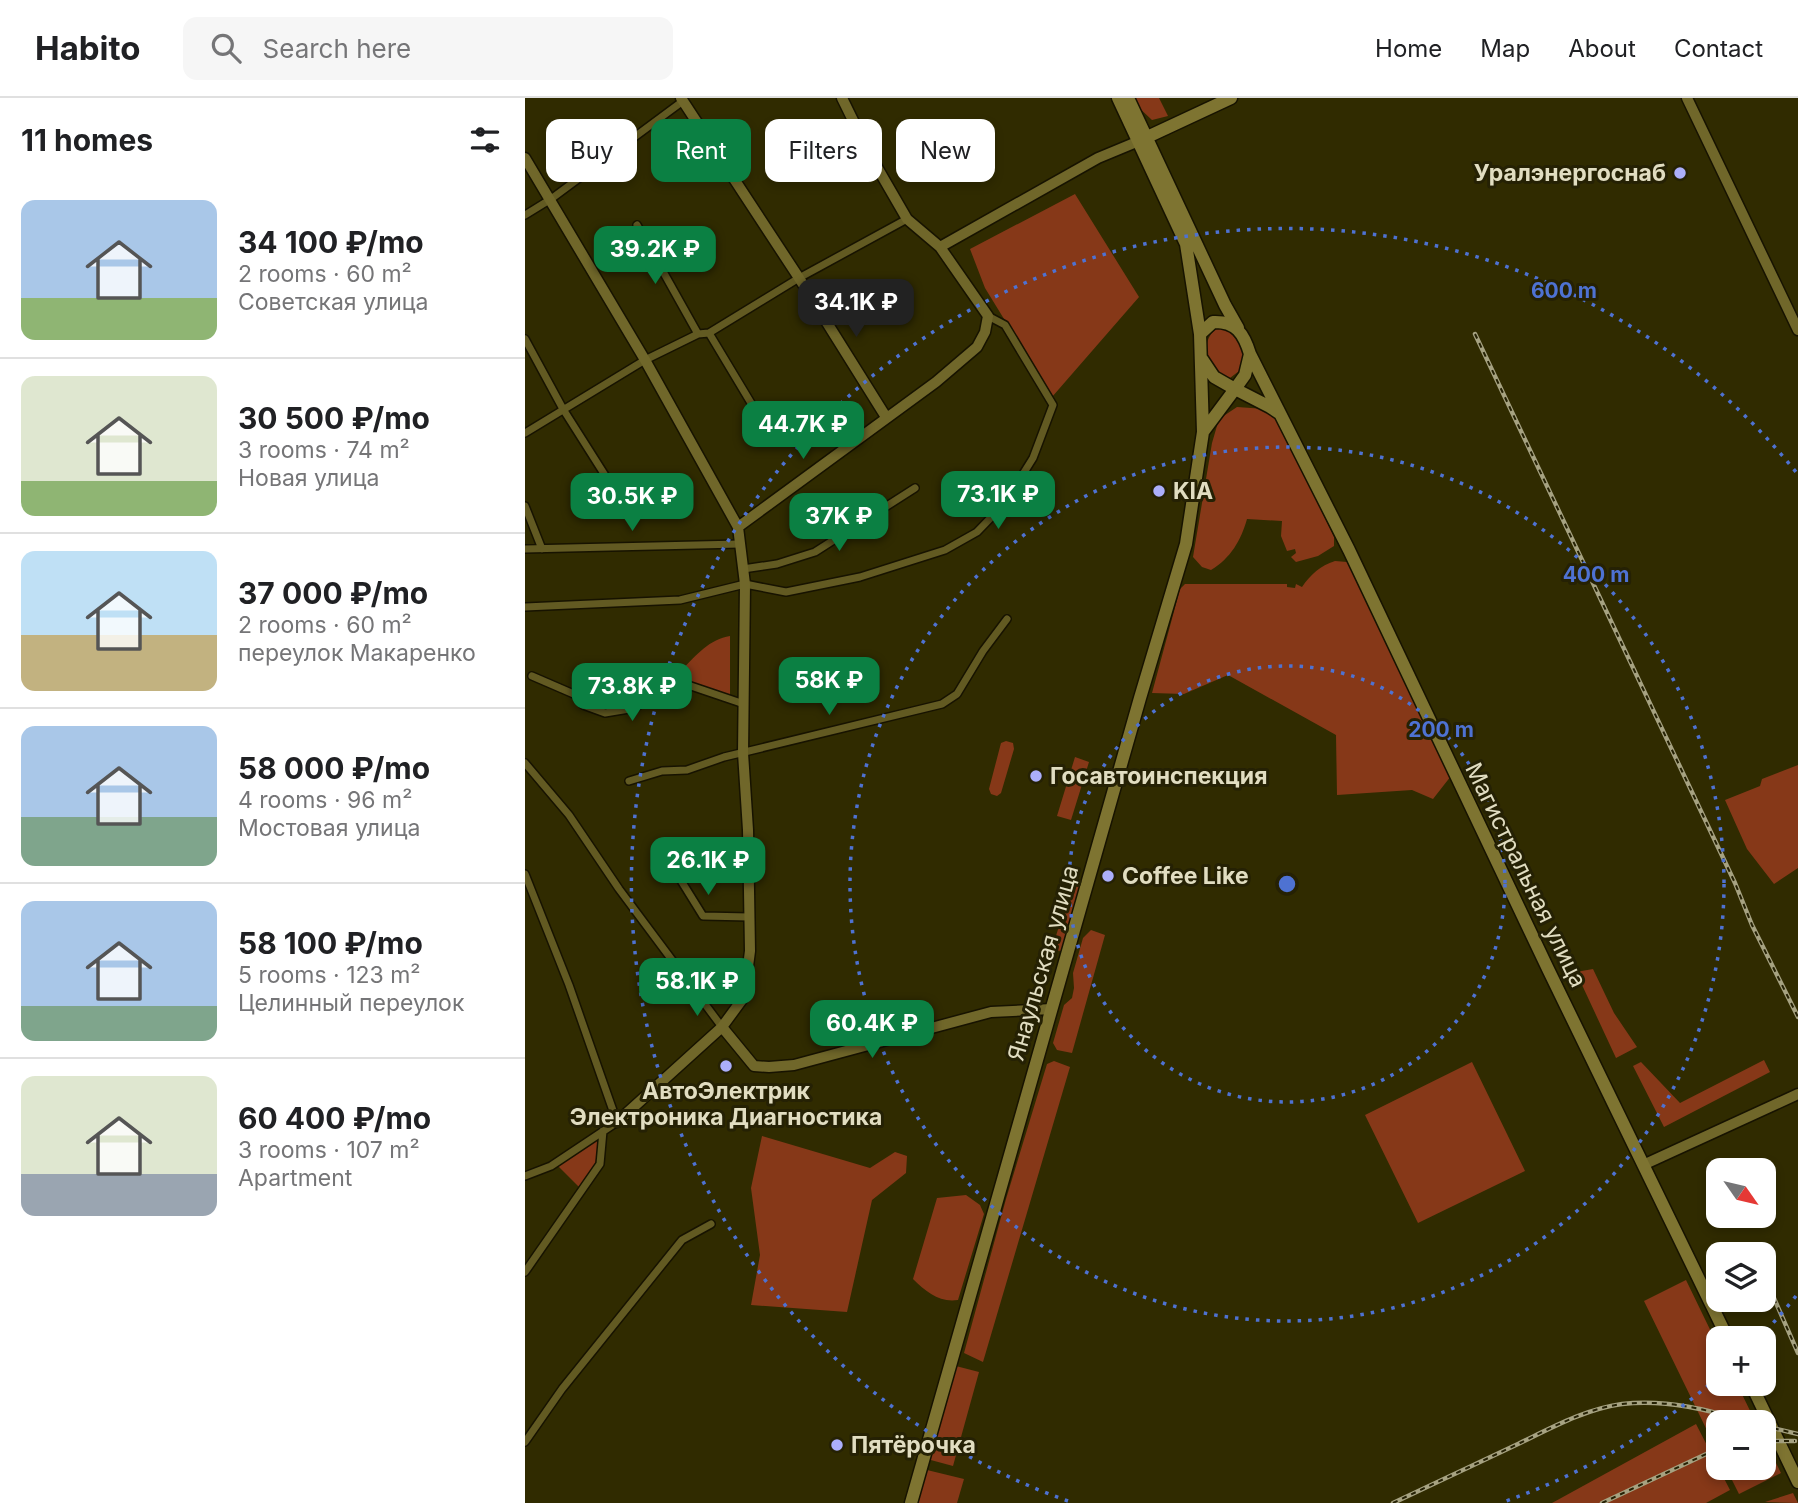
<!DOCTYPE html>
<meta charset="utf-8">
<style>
body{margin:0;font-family:Inter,sans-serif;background:#f6f6f6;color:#202124;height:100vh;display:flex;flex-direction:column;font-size:26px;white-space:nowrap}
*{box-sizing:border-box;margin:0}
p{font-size:23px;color:#757577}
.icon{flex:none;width:38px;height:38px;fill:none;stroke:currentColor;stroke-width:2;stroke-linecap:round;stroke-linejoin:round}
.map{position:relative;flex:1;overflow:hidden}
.side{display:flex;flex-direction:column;background:#fff;width:525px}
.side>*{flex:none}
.guide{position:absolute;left:21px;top:21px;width:665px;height:63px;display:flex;gap:14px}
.needle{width:46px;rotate:124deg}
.fabs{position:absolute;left:1181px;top:1060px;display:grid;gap:14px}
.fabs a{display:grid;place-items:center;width:70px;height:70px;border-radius:14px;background:#fff;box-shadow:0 4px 10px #0003;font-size:35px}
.price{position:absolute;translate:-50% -60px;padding:0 16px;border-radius:14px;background:#0b8043;color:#fff;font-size:23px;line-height:46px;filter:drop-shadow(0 2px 4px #0008)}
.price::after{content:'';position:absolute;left:50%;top:42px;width:21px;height:16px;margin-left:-10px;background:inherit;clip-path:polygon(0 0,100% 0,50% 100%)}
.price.on{background:#222;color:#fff}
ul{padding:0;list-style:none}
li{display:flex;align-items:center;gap:21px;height:175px;padding:0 21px}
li+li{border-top:2px solid #e0e0e0}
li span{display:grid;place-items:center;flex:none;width:196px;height:140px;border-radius:14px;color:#555}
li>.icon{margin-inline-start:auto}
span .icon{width:84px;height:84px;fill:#fffc;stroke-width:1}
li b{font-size:30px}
h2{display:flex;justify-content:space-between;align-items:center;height:84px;padding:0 21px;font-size:30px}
.chip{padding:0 24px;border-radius:14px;background:#fff;box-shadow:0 4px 10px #0003;font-size:24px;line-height:63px}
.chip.on{background:#0b8043;color:#fff}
header{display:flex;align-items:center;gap:42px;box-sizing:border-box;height:98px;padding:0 35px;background:#fff;border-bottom:2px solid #e0e0e0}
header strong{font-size:33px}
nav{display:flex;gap:38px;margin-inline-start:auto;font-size:24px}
.search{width:490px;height:63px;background:#f6f6f6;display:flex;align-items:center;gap:18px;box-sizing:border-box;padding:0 24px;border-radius:14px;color:#757577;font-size:26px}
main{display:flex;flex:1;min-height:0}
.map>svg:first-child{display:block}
.green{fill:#863818}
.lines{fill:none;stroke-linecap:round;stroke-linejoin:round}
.street-casing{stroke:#171300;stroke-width:10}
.secondary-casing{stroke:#171300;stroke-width:13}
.primary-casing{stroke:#171300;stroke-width:15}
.street{stroke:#625a22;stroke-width:7}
.secondary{stroke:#70672a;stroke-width:10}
.primary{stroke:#7e7431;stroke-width:12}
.rail-casing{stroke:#a6a281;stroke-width:4.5}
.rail{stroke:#252104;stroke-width:2;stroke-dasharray:5;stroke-linecap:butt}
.ring{fill:none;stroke:#4e72d2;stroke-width:3.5;stroke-dasharray:3.5 7}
.poi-dot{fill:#acaffb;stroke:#252104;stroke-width:2.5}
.labels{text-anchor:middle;stroke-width:6;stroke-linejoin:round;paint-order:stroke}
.poi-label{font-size:23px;font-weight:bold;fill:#e1ddc1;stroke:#252104;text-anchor:start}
.street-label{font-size:23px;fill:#e1ddc1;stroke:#252104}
.centre{fill:#4e72d2;stroke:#252104;stroke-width:3.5}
.ring-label{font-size:21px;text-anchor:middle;font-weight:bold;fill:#4e72d2;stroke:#252104;stroke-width:6;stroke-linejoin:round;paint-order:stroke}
</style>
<header>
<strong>Habito</strong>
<div class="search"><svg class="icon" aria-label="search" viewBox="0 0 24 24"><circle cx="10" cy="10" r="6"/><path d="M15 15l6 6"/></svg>Search here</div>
<nav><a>Home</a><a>Map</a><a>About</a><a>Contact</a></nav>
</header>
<main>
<section class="side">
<h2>11 homes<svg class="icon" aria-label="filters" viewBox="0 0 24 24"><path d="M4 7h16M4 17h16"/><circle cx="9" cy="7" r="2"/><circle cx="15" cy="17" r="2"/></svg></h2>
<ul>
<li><span style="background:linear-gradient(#a9c7e8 70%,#8fb573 0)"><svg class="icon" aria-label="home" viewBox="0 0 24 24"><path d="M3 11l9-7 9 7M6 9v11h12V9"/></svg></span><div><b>34 100 ₽/mo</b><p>2 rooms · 60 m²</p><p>Советская улица</p></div></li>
<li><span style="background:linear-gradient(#dfe7d0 75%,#8fb573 0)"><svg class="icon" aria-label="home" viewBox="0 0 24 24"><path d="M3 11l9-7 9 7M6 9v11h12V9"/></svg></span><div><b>30 500 ₽/mo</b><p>3 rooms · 74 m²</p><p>Новая улица</p></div></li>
<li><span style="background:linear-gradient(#bfe0f5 60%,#c2b280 0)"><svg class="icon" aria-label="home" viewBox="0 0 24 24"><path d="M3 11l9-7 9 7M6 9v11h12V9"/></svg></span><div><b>37 000 ₽/mo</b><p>2 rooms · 60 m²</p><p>переулок Макаренко</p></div></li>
<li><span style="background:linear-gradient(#a9c7e8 65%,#7fa58c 0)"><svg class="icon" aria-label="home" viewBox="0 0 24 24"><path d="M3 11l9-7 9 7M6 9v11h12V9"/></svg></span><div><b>58 000 ₽/mo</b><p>4 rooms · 96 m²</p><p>Мостовая улица</p></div></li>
<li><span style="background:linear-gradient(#a9c7e8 75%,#7fa58c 0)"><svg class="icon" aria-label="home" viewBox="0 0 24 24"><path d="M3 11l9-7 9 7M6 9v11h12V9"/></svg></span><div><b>58 100 ₽/mo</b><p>5 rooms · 123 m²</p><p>Целинный переулок</p></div></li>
<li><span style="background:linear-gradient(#dfe7d0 70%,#9aa5b1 0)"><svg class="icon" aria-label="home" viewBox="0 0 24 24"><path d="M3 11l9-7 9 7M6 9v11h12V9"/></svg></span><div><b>60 400 ₽/mo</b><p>3 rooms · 107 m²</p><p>Apartment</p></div></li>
</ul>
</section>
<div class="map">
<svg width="1273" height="1405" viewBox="0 0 1273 1405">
<rect width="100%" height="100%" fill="#302b00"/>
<path class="green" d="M 607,0 L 634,0 L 643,18 L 627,22 L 611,7 Z
M 550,96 L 614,199 L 527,299 L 460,190 L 445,151 Z
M 695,229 C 715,232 721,252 718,270 L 705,280 C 681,274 672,240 695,229 Z
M 712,309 L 740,311 L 753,321 L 809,439 L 809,448 L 793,458 L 771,464 L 766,459 L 771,455 L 770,451 L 762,453 L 756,438 L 757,423 L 722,421 C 716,442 706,460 686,472 L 677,469 L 668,459 L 687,345 L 694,321 Z
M 810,463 L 822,464 L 926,678 L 908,701 L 887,692 L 812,697 L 811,637 L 703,577 L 659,596 L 627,595 L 655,491 L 660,486 L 762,486 L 762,489 L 770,490 L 771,486 L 777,489 C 786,476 795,468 810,463 Z
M 205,538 L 205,598 L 157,581 L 157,572 C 171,557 185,541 205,538 Z
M 481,643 L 488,645 L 489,651 L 476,695 L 472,698 L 466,696 L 464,691 L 476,645 Z
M 550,659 L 564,664 L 546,722 L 532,718 Z
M 1273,667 L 1273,770 L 1249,786 L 1222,751 L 1200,702 L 1235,688 L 1237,681 Z
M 554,782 L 557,782 L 536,853 L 530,852 L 528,848 L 543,798 Z
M 566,832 L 580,837 L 547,955 L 532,952 L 528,945 L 539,907 L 547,900 L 549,890 L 548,875 L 558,840 Z
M 1068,871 L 1089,915 L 1112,949 L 1091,960 L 1051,874 Z
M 1239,962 L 1245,974 L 1139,1029 L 1108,968 L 1116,964 L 1155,1005 Z
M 529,963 L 545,969 L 458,1264 L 439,1255 L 481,1101 L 522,966 Z
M 947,964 L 1000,1073 L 893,1125 L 840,1017 Z
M 237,1038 L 345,1070 L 370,1054 L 382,1058 L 381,1075 L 347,1102 L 322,1214 L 226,1207 L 235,1157 L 226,1090 Z
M 74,1039 L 70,1068 L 54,1089 L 33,1068 Z
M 441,1097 L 455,1107 L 459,1116 L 433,1202 C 415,1205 401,1194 388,1181 L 412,1100 Z
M 1161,1182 L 1193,1248 L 1194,1286 L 1212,1286 L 1231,1325 L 1194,1325 L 1193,1355 L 1119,1203 Z
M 427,1267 L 454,1274 L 428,1368 L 402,1361 Z
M 1171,1326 L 1205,1392 L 1181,1405 L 1027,1405 Z
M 1239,1341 L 1256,1375 L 1214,1396 L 1201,1370 L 1239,1370 Z
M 402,1372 L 439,1381 L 432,1405 L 392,1405 Z
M 1268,1395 L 1273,1405 L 1240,1404 Z"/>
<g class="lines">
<defs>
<path id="street" d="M 0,117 L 26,101 L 158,3
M 112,127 L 173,236
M 184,235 L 244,335
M 0,241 L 38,311 L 83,382
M 0,335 L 120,262 L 173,236 L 184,235 L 274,180 L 382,121
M 0,408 L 17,451
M 0,451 L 215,446
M 218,471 L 252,466 L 290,454 L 390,390
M 0,509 L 155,502 L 220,486 L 261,494 L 335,479 L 420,452 L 452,434 L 480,405 L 508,360 L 528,307 L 480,227 L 463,218
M 7,578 L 51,597 L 58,607 L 80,615 L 110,610 L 139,589 L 160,586 L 219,606
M 0,665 L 44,717 L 94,791 L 197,929
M 104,683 L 137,673 L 162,672 L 199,659 L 417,606 L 432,596 L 458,553 L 482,521
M 147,768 L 178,818 L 224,819
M 0,776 L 44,887 L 92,1024 L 26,1068 L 0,1078
M 0,1174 L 75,1066 L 78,1033
M 0,1344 L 37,1291 L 157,1142 L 186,1126"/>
<path id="secondary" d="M 156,0 L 274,180 L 361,319
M 1162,0 L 1273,232
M 0,60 L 120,262 L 213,429 L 220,486 L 218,655 L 223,732 L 225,853 L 219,899 L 197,929 L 92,1024
M 415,149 L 573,60 L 614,43
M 213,429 L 411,284 L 452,249 L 460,234 L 463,218 L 415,149 L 382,121 L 345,57 L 317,0
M 197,929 L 229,968 L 244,969 L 269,967 L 466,914 L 527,911
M 1118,1067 L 1273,996"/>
<path id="primary" d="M 603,0 L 700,207 L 713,230
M 618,41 L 706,0
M 675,236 L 688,224 C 711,223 719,236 725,256 L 720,277 L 710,291 L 689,279 L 677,261
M 725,256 L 824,452 L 1023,871 L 1203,1241
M 678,334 L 710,291 L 745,309 L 754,315
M 1226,1286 L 1273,1384
M 386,1405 L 615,600 L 661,446 L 678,334 L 675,236 L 661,146 L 593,0"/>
</defs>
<use href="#street" class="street-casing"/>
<use href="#secondary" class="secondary-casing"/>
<use href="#primary" class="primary-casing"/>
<use href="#street" class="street"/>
<use href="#secondary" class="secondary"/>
<use href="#primary" class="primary"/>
<defs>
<path id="rail" d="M 950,236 L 1210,785 L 1227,827 L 1273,919
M 1241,1182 L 1273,1255
M 1239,1328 L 1273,1336
M 1239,1343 L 1270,1343
M 868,1405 C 910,1385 951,1366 993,1346 C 1026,1330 1060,1311 1097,1306 C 1143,1301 1184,1312 1228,1325
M 1077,1405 L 1194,1350"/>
</defs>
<use href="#rail" class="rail-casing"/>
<use href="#rail" class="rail"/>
</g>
<g class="ring">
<circle cx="762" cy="786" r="218"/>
<circle cx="762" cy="786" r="437"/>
<path d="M1271 1198A655 655 0 0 1 1237 1237M1192 1280A655 655 0 0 1 981 1403M543 1403A655 655 0 1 1 1271 374"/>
</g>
<g class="poi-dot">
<circle cx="1155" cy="75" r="7"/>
<circle cx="634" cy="393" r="7"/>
<circle cx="511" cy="678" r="7"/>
<circle cx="583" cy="778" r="7"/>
<circle cx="201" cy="968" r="7"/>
<circle cx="312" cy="1347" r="7"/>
</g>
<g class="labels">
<g class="poi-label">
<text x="1141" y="83" text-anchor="end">Уралэнергоснаб</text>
<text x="648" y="401">KIA</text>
<text x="525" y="686">Госавтоинспекция</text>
<text x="597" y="786">Coffee Like</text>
<text x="201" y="1001" text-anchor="middle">АвтоЭлектрик<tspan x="201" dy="26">Электроника Диагностика</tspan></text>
<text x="326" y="1355">Пятёрочка</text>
</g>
<g class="street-label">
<text transform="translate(1001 777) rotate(64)" y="8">Магистральная улица</text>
<text transform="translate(518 865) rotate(-74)" y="8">Янаульская улица</text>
</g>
</g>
<circle cx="762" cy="786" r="10" class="centre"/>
<g class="ring-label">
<text x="1039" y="200">600 m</text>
<text x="1071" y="484">400 m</text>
<text x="916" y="639">200 m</text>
</g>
</svg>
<div class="fabs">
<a><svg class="needle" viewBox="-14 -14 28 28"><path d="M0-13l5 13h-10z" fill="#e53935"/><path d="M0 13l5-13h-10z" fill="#757577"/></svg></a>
<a><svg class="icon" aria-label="layers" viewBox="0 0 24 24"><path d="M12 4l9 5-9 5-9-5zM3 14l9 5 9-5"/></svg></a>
<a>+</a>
<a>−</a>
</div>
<b class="price" style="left:130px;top:188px">39.2K ₽</b>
<b class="price on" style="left:331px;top:241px">34.1K ₽</b>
<b class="price" style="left:278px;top:363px">44.7K ₽</b>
<b class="price" style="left:473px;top:433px">73.1K ₽</b>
<b class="price" style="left:107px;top:435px">30.5K ₽</b>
<b class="price" style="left:314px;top:455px">37K ₽</b>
<b class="price" style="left:304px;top:619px">58K ₽</b>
<b class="price" style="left:107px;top:625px">73.8K ₽</b>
<b class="price" style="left:183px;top:799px">26.1K ₽</b>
<b class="price" style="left:172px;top:920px">58.1K ₽</b>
<b class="price" style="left:347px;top:962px">60.4K ₽</b>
<div class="guide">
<a class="chip">Buy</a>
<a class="chip on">Rent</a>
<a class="chip">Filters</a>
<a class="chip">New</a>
</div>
</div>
</main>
